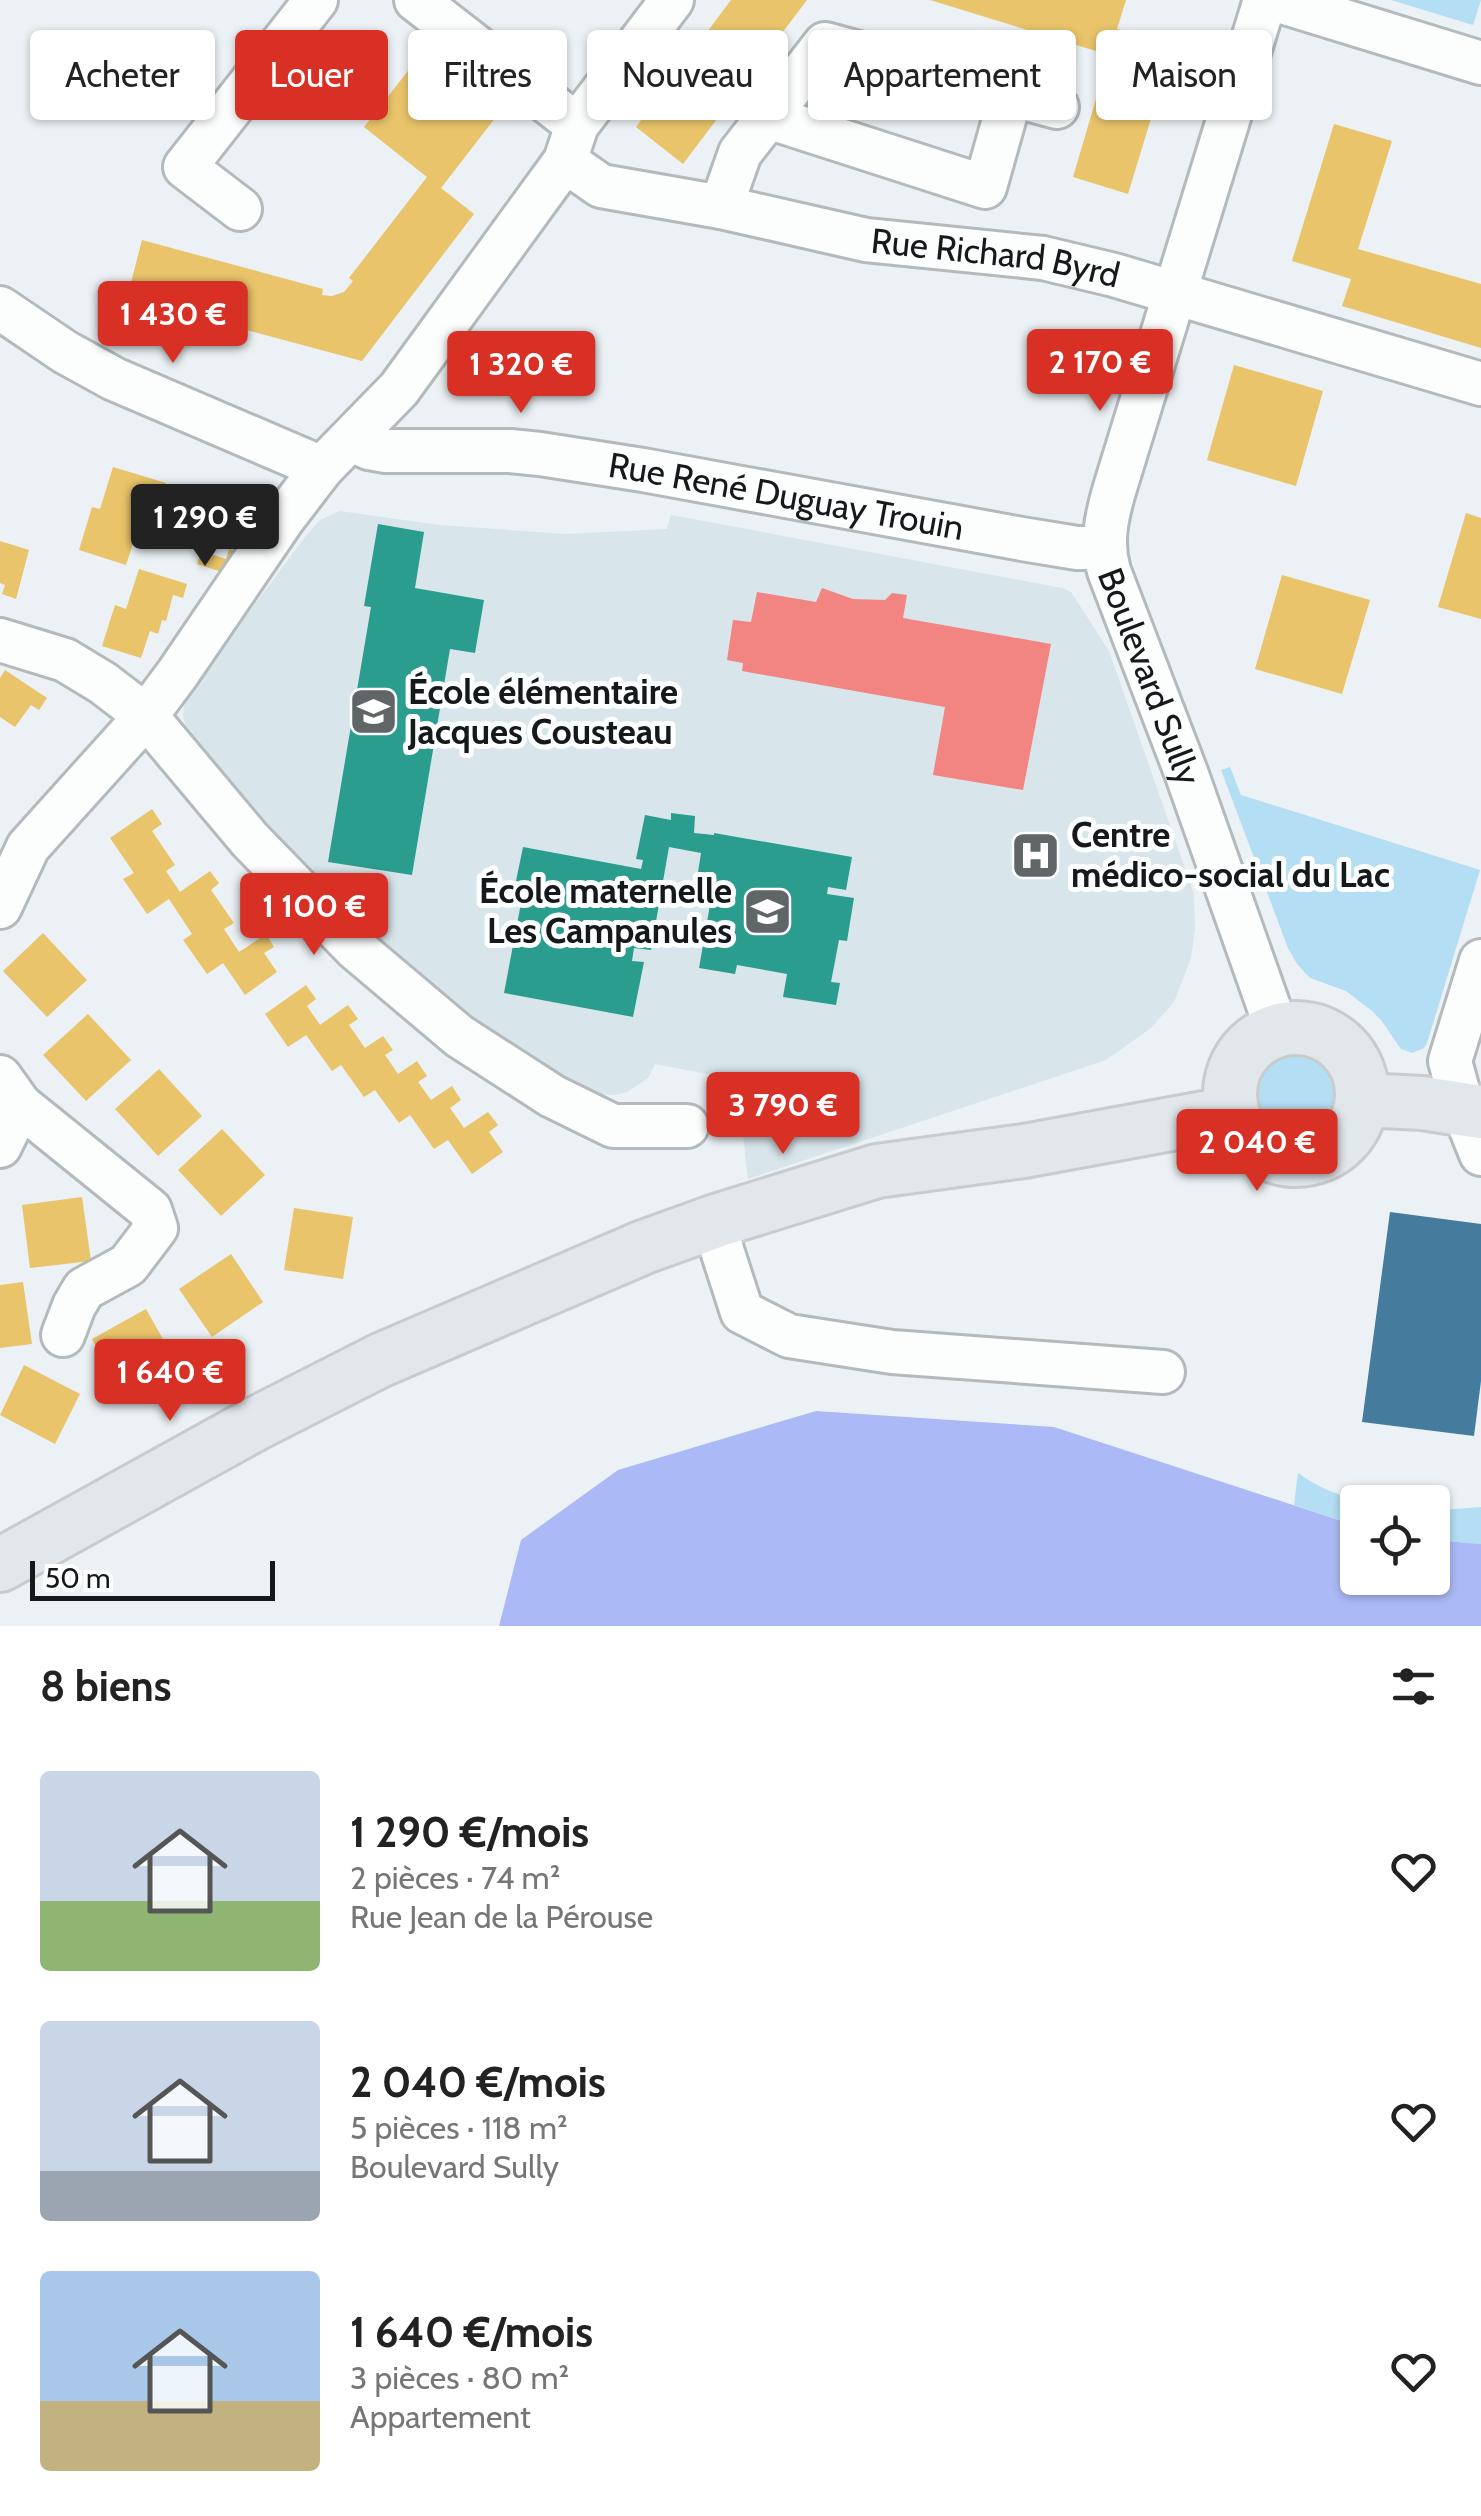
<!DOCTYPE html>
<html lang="fr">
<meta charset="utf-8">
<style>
body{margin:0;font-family:Cabin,sans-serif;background:#f2f2f2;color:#222;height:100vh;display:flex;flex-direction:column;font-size:38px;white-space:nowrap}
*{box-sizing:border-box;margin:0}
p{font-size:32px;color:#767676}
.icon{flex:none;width:55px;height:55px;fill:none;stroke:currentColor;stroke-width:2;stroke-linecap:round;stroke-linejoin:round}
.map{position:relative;height:1626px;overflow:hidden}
.panel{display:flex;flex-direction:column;background:#fff;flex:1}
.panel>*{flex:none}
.top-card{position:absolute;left:30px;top:30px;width:1422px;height:90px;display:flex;gap:20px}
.fabs{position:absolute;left:1340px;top:1485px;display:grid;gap:20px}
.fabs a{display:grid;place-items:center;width:110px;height:110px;border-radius:10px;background:#fff;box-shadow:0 2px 8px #0004;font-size:50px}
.scale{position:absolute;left:30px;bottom:25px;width:245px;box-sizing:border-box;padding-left:10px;border:5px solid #15191b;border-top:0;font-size:28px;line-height:35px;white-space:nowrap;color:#15191b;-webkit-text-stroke:8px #fcfeff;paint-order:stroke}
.price{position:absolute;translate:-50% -85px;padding:0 22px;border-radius:10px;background:#d93025;color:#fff;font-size:32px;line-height:65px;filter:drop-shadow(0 2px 5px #0008)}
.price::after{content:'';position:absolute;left:50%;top:60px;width:30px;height:22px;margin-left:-15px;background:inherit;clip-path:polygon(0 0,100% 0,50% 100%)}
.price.selected{background:#222;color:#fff}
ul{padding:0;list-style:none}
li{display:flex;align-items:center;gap:30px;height:250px;padding:0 40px}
li span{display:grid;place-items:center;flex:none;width:280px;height:200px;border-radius:10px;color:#555}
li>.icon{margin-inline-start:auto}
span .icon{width:120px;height:120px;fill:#fffc;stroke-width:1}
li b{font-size:42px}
h2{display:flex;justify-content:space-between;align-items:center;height:120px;padding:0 40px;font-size:42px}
.chip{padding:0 35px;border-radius:10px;background:#fff;box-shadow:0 2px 8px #0004;font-size:35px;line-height:90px}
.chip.selected{background:#d93025;color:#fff}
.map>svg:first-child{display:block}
.built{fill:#d8e5eb}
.green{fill:#b3def3}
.water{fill:#abb9f6}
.homes{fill:#e9c46a}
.schools{fill:#2a9d8f}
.health{fill:#f28482}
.public{fill:#457b9d}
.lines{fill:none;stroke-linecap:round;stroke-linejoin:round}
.minor-casing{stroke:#b4b9bb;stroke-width:48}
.major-casing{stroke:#c9cccd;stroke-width:58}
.minor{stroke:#fcfdfd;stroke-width:42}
.major{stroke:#e2e7ec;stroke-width:52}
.labels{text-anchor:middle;stroke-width:10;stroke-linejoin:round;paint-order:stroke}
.street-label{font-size:35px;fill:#15191b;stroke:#fcfeff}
.poi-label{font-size:35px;font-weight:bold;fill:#15191b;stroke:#fcfeff;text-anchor:start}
</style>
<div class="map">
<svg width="1481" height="1626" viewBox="0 0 1481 1626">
<rect width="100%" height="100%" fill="#ebf1f4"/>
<path class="built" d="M 340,511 L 439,525 L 564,534 L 667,529 L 671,515 L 1062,588 L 1071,592 L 1109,651 L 1194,894 L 1195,929 L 1191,958 L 1174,1002 L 1151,1028 L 1106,1060 L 748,1179 L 740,1108 L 722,1083 L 707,1074 L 655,1064 L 648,1078 L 627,1092 L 614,1095 L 597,1094 L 585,1091 L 446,999 L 392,958 L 310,880 L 202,752 L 187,730 L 183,716 L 184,705 L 192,688 L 305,537 L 320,520 Z"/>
<path class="green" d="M 1391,0 L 1481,0 L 1473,25 Z
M 1230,767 L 1241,795 L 1480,870 L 1427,1043 L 1424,1048 L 1412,1053 L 1401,1049 L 1381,1020 L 1372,1011 L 1346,991 L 1310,978 L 1297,964 L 1288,948 L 1221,770 Z
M1246 1091a48 48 0 1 1 96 0a48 48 0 1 1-96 0Z
M 1298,1473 C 1332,1497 1352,1499 1392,1502 L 1358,1502 L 1357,1526 L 1294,1505 Z
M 1432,1507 L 1442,1510 L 1481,1507 L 1481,1544 L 1433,1540 Z"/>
<path class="water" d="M 816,1411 L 1054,1427 L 1357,1526 L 1358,1578 L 1432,1578 L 1433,1540 L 1481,1544 L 1481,1626 L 499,1626 L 521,1540 L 618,1470 Z"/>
<path class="homes" d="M 731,0 L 807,0 L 683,164 L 636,127 Z
M 930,0 L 1126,0 L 1117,29 L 1173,46 L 1128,194 L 1073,177 L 1109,55 Z
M 422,53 L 499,113 L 441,188 L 474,214 L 362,361 L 127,298 L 142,240 L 323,289 L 322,295 L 332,296 L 344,292 L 353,281 L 349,278 L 427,177 L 364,127 Z
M 1334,124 L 1392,141 L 1358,249 L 1481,284 L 1481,348 L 1342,306 L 1351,279 L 1292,261 Z
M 1234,365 L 1323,391 L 1296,486 L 1207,460 Z
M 113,467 L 166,483 L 154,526 L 140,522 L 126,565 L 79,550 L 92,507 L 100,509 Z
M 1466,513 L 1481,518 L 1481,619 L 1438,607 Z
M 218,520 L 250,531 L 237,552 L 240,542 L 239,543 L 213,535 Z
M 0,541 L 29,550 L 16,599 L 2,594 L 5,585 L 0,583 Z
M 229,549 L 236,551 L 228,574 L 197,564 L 201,551 L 226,559 Z
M 139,569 L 187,584 L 183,598 L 173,595 L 166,621 L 162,620 L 158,634 L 150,631 L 141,658 L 102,646 L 115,605 L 126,609 Z
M 1282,575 L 1370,600 L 1342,694 L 1255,669 Z
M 5,670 L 47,698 L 39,710 L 31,705 L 15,727 L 0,717 L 0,678 Z
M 152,809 L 162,824 L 152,831 L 175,865 L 166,871 L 180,892 L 210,871 L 219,883 L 211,890 L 234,923 L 224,929 L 239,952 L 266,934 L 274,947 L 264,953 L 277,972 L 245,995 L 223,963 L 207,974 L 183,940 L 192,934 L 169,899 L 147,914 L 123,879 L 134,873 L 110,838 Z
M 43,933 L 87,980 L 47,1017 L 3,971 Z
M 306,985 L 316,999 L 307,1006 L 320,1025 L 348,1005 L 358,1019 L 349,1025 L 365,1048 L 383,1036 L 393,1050 L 385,1055 L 398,1074 L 417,1061 L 427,1076 L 418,1082 L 431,1100 L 452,1086 L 461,1100 L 450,1108 L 464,1128 L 488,1112 L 498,1125 L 489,1132 L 503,1152 L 472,1174 L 448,1140 L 434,1149 L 410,1115 L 399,1123 L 375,1090 L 364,1097 L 341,1065 L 332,1071 L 306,1035 L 288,1047 L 265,1014 Z
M 88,1014 L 131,1060 L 86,1101 L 43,1055 Z
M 159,1069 L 202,1116 L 158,1156 L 115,1109 Z
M 222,1129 L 265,1175 L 221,1216 L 178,1170 Z
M 82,1197 L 91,1261 L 30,1268 L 22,1205 Z
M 294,1208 L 353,1217 L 343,1279 L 284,1270 Z
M 231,1254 L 263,1302 L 212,1337 L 179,1289 Z
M 23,1282 L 32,1344 L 0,1348 L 0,1285 Z
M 146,1309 L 173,1357 L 118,1387 L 92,1339 Z
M 24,1365 L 80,1394 L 55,1444 L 0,1415 Z"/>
<path class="schools" d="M 378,524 L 424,532 L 415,588 L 484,600 L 475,653 L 450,649 L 412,875 L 328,862 L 371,607 L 364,606 Z
M 671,813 L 695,816 L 694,833 L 714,835 L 714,833 L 852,857 L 846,890 L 828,887 L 827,894 L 854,898 L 847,941 L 839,940 L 831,982 L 840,983 L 836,1005 L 783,997 L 787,974 L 737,965 L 735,974 L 699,968 L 714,882 L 697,879 L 701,853 L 669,847 L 651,950 L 634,948 L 632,961 L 644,962 L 633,1017 L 504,993 L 525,882 L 516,881 L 523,847 L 641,869 L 643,860 L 636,859 L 645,815 L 671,820 Z"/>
<path class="health" d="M 822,588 L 853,599 L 885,600 L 892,593 L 907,595 L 903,618 L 1051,644 L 1023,790 L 933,775 L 945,707 L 742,671 L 743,663 L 727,660 L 733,620 L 751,622 L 757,592 L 816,602 Z"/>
<path class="public" d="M 1390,1212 L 1481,1224 L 1481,1381 L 1474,1436 L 1362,1422 Z"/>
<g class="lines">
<defs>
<g id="minor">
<path d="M 416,0 L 577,125"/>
<path id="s1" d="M 1265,0 L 1114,491 C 1106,519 1101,543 1109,571 L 1187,775 L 1277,1030"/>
<path d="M 1276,0 L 1481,63"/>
<path d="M 768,117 L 985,187 L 1011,95"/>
<path id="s2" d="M 565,161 L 601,186 L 721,207 L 866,240 L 1043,258 L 1114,275 L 1481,384"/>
<path d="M 721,207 L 740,153 L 825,44 L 1057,107"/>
<path d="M 240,209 L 185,167 L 316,0"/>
<path d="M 0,308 L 65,352 L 114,379 L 322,468"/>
<path id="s3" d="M 352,440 L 369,448 L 386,451 L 510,451 L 540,454 L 643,470 L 1022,539 L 1077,548 L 1104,548"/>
<path d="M 0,640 L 65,660 L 103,683 L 146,716 L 250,840 L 356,949 L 459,1036 L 552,1096 L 613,1126 L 687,1126"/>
<path d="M 0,907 L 28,847 L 146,716 L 178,673 L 283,519 L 322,468 L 399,389 L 565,161 L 577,125 L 672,0"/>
<path d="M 1481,961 L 1450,1061 L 1463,1109 L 1481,1154"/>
<path d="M 0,1077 L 20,1105 L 0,1146"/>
<path d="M 20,1105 L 150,1210 L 156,1228 L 128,1265 L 84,1289 L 74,1306 L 63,1335"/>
<path d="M 716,1221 L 722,1250 L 742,1312 L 789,1336 L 892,1352 L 1163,1372"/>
</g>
<path id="major" d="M1230 1094a66 66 0 1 1 132 0a66 66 0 1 1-132 0Z
M 1363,1100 L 1422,1103 L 1481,1112
M 0,1565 L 255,1424 L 381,1360 L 644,1247 L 716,1221 L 877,1171 L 1024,1151 L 1231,1113"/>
</defs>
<use href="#minor" class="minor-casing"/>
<use href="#major" class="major-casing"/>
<use href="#minor" class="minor"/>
<use href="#major" class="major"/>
</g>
<defs>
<symbol id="school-square" viewBox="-11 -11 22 22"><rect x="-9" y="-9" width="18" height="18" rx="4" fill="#606567" stroke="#fcfeff"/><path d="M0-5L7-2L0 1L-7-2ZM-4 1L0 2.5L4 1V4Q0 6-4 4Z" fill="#fff"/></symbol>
<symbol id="hospital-square" viewBox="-11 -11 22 22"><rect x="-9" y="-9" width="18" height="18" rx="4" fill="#606567" stroke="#fcfeff"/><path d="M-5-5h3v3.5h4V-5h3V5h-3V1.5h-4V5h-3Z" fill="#fff"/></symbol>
</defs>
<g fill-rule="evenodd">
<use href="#school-square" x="346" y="684" width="55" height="55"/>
<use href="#hospital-square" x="1008" y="828" width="55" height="55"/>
<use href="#school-square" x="740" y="884" width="55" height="55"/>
</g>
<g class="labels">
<g class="street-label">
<text dy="12" stroke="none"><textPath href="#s2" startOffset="445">Rue Richard Byrd</textPath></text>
<text dy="12" stroke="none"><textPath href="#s3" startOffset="440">Rue René Duguay Trouin</textPath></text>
<text dy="12" stroke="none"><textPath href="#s1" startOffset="708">Boulevard Sully</textPath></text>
</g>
<g class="poi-label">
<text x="408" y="704">École élémentaire<tspan x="408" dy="40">Jacques Cousteau</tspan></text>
<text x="1071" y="847">Centre<tspan x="1071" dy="40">médico-social du Lac</tspan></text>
<text x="732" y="903" text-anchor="end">École maternelle<tspan x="732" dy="40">Les Campanules</tspan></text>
</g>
</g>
</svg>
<div class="fabs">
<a><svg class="icon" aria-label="locate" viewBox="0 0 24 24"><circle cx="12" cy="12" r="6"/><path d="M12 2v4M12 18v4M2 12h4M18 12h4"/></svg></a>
</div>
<div class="scale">50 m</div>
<b class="price" style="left:173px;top:366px">1 430 €</b>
<b class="price" style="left:1100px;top:414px">2 170 €</b>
<b class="price" style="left:521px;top:416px">1 320 €</b>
<b class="price selected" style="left:205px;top:569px">1 290 €</b>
<b class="price" style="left:314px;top:958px">1 100 €</b>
<b class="price" style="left:783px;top:1157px">3 790 €</b>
<b class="price" style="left:1257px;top:1194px">2 040 €</b>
<b class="price" style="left:170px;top:1424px">1 640 €</b>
<div class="top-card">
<a class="chip">Acheter</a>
<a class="chip selected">Louer</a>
<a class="chip">Filtres</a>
<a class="chip">Nouveau</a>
<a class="chip">Appartement</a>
<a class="chip">Maison</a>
</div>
</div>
<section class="panel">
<h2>8 biens<svg class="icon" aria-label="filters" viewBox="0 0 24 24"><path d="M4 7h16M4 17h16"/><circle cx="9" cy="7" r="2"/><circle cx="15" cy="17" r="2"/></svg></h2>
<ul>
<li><span style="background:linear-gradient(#c9d6e8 65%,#8fb573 0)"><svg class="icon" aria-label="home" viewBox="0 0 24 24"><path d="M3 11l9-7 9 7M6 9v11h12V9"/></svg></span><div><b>1 290 €/mois</b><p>2 pièces · 74 m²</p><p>Rue Jean de la Pérouse</p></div><svg class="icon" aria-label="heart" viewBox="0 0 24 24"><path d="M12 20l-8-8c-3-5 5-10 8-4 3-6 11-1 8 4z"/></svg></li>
<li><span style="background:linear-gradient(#c9d6e8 75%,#9aa5b1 0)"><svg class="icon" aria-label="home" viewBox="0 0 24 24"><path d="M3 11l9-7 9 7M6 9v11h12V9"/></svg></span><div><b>2 040 €/mois</b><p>5 pièces · 118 m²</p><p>Boulevard Sully</p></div><svg class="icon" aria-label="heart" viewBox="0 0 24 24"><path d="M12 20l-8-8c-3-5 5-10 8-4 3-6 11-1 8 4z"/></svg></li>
<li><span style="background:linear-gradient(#a9c7e8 65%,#c2b280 0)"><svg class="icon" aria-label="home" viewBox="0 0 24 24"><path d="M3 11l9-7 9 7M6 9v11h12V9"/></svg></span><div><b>1 640 €/mois</b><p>3 pièces · 80 m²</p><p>Appartement</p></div><svg class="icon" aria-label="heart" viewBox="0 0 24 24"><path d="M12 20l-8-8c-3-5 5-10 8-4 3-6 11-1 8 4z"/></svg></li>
</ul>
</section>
